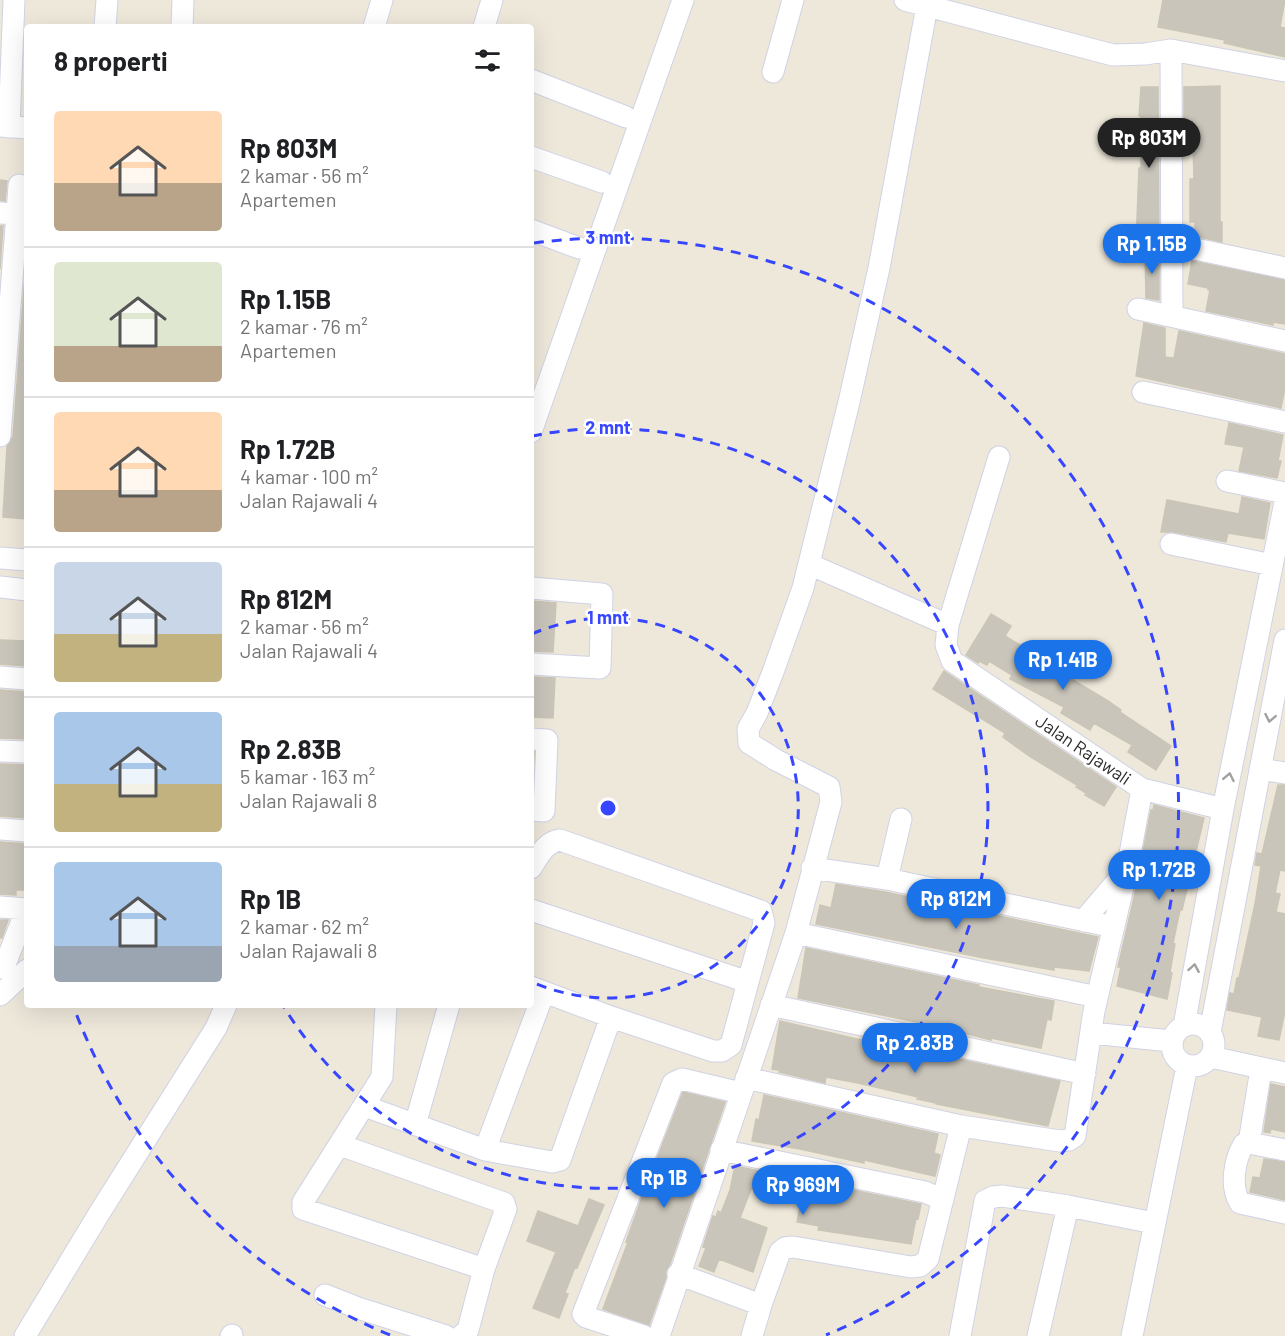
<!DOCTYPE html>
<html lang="id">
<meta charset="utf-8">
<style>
body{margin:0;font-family:Barlow,sans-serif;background:#f2f2f2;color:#202124;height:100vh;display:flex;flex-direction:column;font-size:22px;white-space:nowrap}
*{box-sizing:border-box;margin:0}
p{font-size:20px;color:#757577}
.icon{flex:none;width:33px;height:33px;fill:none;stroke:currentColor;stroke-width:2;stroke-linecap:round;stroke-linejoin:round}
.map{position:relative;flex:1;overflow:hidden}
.details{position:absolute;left:24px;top:24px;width:510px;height:984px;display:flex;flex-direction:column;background:#fff;border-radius:6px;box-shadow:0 6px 24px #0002}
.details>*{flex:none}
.price{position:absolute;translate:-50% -51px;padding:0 14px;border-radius:21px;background:#1a73e8;color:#fff;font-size:20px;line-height:39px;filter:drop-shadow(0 2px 3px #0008)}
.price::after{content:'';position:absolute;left:50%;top:36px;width:18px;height:14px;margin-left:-9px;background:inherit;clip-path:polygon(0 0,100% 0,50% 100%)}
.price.on{background:#222;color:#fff}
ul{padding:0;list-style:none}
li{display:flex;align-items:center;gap:18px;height:150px;padding:0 30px}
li+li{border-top:2px solid #e0e0e0}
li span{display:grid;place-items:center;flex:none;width:168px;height:120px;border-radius:6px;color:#555}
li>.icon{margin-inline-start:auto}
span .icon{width:72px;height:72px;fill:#fffc;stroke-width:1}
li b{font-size:26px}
h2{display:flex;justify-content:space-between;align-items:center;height:72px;padding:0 30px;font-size:26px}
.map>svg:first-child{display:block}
.building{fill:#c9c5bb;stroke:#cac5b5;stroke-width:1.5}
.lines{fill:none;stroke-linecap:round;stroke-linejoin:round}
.minor-casing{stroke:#d0d2e5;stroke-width:23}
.minor{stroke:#fff;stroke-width:21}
.oneway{stroke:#a0a0a0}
.ring{fill:none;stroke:#3746ff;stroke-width:3;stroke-dasharray:10 8}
.labels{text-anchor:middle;stroke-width:5;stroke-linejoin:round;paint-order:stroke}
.street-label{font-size:18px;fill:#2b2b2b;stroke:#fff}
.centre{fill:#3746ff;stroke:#fff;stroke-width:3}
.ring-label{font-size:18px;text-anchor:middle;font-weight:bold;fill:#3746ff;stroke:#fff;stroke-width:5;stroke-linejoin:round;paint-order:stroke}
</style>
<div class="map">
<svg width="1285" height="1336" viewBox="0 0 1285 1336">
<rect width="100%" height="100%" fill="#eee8db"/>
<path class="building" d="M 1163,0 L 1285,0 L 1280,27 L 1285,28 L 1285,57 L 1224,43 L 1225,40 L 1158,27 Z
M 1220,86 L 1220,222 L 1222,222 L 1222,242 L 1195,236 L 1195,222 L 1190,222 L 1190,179 L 1194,179 L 1193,143 L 1190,143 L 1190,136 L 1184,136 L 1184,87 Z
M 1141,87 L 1158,87 L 1159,243 L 1136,244 L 1139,168 L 1141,168 L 1141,116 L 1139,116 Z
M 0,180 L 7,181 L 5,201 L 0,200 Z
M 0,226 L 3,226 L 0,269 Z
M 27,250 L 27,519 L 3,517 L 7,446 L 13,437 Z
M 1145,250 L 1159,253 L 1159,300 L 1146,298 Z
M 1192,261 L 1285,280 L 1285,324 L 1273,322 L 1273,325 L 1206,311 L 1210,290 L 1208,290 L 1208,288 L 1188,284 Z
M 1144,323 L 1165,328 L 1165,357 L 1174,358 L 1179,331 L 1285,354 L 1285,388 L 1281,408 L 1136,376 Z
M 1229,423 L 1283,435 L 1278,461 L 1281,461 L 1277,478 L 1239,471 L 1244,447 L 1225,444 Z
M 1242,497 L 1270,503 L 1264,539 L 1228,533 L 1226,542 L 1174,532 L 1161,532 L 1167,500 L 1239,514 Z
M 531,601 L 556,603 L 553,652 L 531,651 Z
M 991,614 L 1011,626 L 1005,636 L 1028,650 L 1030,647 L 1046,656 L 1044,660 L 1059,669 L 1058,671 L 1108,701 L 1121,710 L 1120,712 L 1171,746 L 1156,770 L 1128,752 L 1132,745 L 1094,723 L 1090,730 L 1061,713 L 1064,707 L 1010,679 L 1012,675 L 989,661 L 987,665 L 979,661 L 978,663 L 966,655 Z
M 0,640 L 27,641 L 27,666 L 0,664 Z
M 944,671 L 1116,787 L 1104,806 L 1085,795 L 1086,793 L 1076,787 L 1077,785 L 1029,756 L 1003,737 L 1005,733 L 933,689 Z
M 531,677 L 555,678 L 553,718 L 531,717 Z
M 0,690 L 27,692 L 27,739 L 0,738 Z
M 531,752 L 534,752 L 532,794 L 531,794 Z
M 0,764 L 27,765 L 27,818 L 0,816 Z
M 1278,785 L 1285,785 L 1285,871 L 1280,870 L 1275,893 L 1280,894 L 1276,912 L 1285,914 L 1285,1011 L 1279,1040 L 1258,1036 L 1262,1017 L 1227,1010 L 1230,993 L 1234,994 L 1237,978 L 1239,978 L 1255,904 L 1261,866 L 1255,865 L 1257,853 L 1262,854 Z
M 1154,805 L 1204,818 L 1182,910 L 1180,910 L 1173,943 L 1175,944 L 1170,972 L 1172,973 L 1167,999 L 1117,986 L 1121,967 L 1118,967 L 1135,893 L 1151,810 L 1153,810 Z
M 0,842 L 27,844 L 25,890 L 16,890 L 16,895 L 0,894 Z
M 836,884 L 885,892 L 1098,937 L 1089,971 L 1054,967 L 1054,970 L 984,958 L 816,924 L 820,905 L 831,908 Z
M 0,920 L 8,920 L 2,938 L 0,938 Z
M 806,948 L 979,985 L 979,987 L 1054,1001 L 1051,1020 L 1047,1019 L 1041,1048 L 991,1038 L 991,1040 L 941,1027 L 798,998 Z
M 780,1021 L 857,1039 L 897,1046 L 1060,1081 L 1048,1126 L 936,1104 L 936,1103 L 917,1099 L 918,1097 L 858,1083 L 826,1077 L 825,1083 L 779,1072 L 780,1070 L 772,1069 Z
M 1271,1084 L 1285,1087 L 1285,1132 L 1271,1129 L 1270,1133 L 1264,1132 Z
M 683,1092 L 725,1102 L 670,1264 L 666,1270 L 666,1277 L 649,1325 L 603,1309 L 628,1242 L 626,1242 L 641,1200 Z
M 764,1095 L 938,1134 L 934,1153 L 940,1155 L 935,1176 L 864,1160 L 864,1163 L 800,1149 L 752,1141 L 756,1119 L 759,1120 Z
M 1264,1159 L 1285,1162 L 1285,1200 L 1250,1192 L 1253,1177 L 1260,1178 Z
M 735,1166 L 921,1204 L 918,1219 L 916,1218 L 911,1244 L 818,1230 L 819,1226 L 797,1222 L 802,1198 L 751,1189 L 740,1218 L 767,1228 L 753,1272 L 719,1259 L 714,1272 L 699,1266 L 706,1248 L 703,1247 L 713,1216 L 716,1217 L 718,1211 L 721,1213 L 730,1190 Z
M 589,1199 L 604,1205 L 577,1268 L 575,1267 L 565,1293 L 568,1294 L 559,1318 L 533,1308 L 556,1252 L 527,1241 L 538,1211 L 578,1226 Z"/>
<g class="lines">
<defs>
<path id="minor" d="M 905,0 L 1113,55 L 1145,54 L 1171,50 L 1285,71
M 105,27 L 107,0
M 182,27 L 183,0
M 374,27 L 382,0
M 484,27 L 492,0
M 1171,50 L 1172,316
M 773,72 L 793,0
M 531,80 L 626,117
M 0,126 L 27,128
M 9,127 L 14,0
M 531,157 L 602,182
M 0,213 L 17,214 L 19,185
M 531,230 L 579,248
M 1172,244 L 1285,268
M 1138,309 L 1285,341
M 1143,392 L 1285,422
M 531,432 L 683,0
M 0,436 L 17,214
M 999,457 L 948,625 L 946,645 L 952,661 L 1142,789 L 1223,809
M 1227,481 L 1285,493
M 1171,544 L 1272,565
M 0,558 L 27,560
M 818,568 L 948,625
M 0,587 L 27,590
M 531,588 L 602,594 L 600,668 L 531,664
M 0,677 L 27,679
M 531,739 L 547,740 L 544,811 L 531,810
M 0,751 L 27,752
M 1260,769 L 1285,773
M 0,829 L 27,831
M 531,868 C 539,856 545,842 560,840 L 761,911 L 764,923 L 731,1045 L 722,1051 L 713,1051 L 611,1017 L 531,987
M 812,868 L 887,879 L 1114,927
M 887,879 L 901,819
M 0,907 L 27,909
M 531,910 L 748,982
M 1083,921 L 1124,873
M 796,933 L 1097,997
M 0,968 L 6,962 L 27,908
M 0,995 L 27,970
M 386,1005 L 382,1077 L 303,1202 L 303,1209 L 484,1269
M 771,1005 L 1085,1074
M1172 1045a21 21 0 1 1 42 0a21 21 0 1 1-42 0Z
M 1184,1026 L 1223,809 L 1285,502
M 1210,1032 L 1285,640
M 1091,1033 L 1171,1041
M 1211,1057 L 1285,1073
M 746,1078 L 961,1126 L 1060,1141 L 1069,1140 L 1075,1136 L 1094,1011 L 1127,870 L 1142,789
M 364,1108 L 370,1108 L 485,1150 L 552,1162 L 560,1160 L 611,1017
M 415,1125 L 449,1005
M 1249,1143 L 1261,1069
M 340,1145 L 504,1203 L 506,1209 L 484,1269 L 468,1330 L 461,1336
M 485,1150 L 544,992
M 721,1150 L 925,1192 L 943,1200
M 1285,1150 L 1249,1143 L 1244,1144 C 1234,1160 1230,1187 1240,1203 L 1285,1213
M 678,1274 L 761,1305
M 325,1295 L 358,1308 L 446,1336
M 25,1336 L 100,1212 L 216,1028 L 226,1005
M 231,1336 L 232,1335
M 644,1336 L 586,1317 L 583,1314 L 673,1083 L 682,1079 L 741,1093
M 659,1336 L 796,933 L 831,802 L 829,787 L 776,760 L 749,743 L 748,729 L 757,713 L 773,672 L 803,588 L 849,402 L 879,268 L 927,6
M 752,1336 L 761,1305 L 780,1252 L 785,1248 L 793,1247 L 911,1267 L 920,1266 L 928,1259 L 961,1126
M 960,1336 L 985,1201 L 993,1197 L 1002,1196 L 1068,1206 L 1154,1223
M 1038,1336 L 1068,1206
M 1132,1336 L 1187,1066"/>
</defs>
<use href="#minor" class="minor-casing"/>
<use href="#minor" class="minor"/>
</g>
<defs><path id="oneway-chevron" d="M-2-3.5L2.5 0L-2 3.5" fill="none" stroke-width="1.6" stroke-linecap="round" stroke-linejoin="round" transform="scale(1.5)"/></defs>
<g class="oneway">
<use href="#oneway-chevron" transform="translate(1270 718) rotate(101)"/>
<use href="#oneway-chevron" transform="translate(1229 777) rotate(-79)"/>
<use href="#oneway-chevron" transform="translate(1194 968) rotate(-80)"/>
</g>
<g class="ring">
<path d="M532 634A190 190 0 1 1 532 982"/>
<path d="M532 436A380 380 0 1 1 284 1007"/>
<path d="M390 1335A570 570 0 0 1 74 1008M534 243A570 570 0 0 1 826 1335"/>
</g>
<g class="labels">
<g class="street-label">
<text transform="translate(1083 750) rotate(34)" y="6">Jalan Rajawali</text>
</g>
</g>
<circle cx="608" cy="808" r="9" class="centre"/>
<g class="ring-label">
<text x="608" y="244">3 mnt</text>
<text x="608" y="434">2 mnt</text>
<text x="608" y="624">1 mnt</text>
</g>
</svg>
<b class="price on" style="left:1149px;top:169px">Rp 803M</b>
<b class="price" style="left:1152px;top:275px">Rp 1.15B</b>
<b class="price" style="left:1063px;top:691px">Rp 1.41B</b>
<b class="price" style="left:1159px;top:901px">Rp 1.72B</b>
<b class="price" style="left:956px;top:930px">Rp 812M</b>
<b class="price" style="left:915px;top:1074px">Rp 2.83B</b>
<b class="price" style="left:664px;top:1209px">Rp 1B</b>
<b class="price" style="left:803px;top:1216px">Rp 969M</b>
<section class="details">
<h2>8 properti<svg class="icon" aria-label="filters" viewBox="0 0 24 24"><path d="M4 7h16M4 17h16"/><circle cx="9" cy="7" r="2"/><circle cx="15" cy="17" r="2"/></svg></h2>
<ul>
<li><span style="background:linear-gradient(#ffd9b3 60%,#b9a48a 0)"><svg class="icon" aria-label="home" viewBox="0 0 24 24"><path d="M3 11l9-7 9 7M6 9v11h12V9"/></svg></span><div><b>Rp 803M</b><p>2 kamar · 56 m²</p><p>Apartemen</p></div></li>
<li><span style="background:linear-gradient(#dfe7d0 70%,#b9a48a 0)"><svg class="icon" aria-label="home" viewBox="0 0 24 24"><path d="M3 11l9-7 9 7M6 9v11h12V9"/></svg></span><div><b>Rp 1.15B</b><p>2 kamar · 76 m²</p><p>Apartemen</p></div></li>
<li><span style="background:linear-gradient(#ffd9b3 65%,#b9a48a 0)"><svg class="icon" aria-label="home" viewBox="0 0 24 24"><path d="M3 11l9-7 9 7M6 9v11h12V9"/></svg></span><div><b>Rp 1.72B</b><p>4 kamar · 100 m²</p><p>Jalan Rajawali 4</p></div></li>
<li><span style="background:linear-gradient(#c9d6e8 60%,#c2b280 0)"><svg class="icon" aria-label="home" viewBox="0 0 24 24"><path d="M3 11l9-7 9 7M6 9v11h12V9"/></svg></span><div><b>Rp 812M</b><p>2 kamar · 56 m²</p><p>Jalan Rajawali 4</p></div></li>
<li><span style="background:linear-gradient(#a9c7e8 60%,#c2b280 0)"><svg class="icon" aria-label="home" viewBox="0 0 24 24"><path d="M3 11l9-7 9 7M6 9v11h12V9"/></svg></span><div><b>Rp 2.83B</b><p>5 kamar · 163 m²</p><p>Jalan Rajawali 8</p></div></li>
<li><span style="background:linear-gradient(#a9c7e8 70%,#9aa5b1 0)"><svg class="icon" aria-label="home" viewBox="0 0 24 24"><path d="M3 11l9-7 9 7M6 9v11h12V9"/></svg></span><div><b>Rp 1B</b><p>2 kamar · 62 m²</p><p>Jalan Rajawali 8</p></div></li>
</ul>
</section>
</div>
